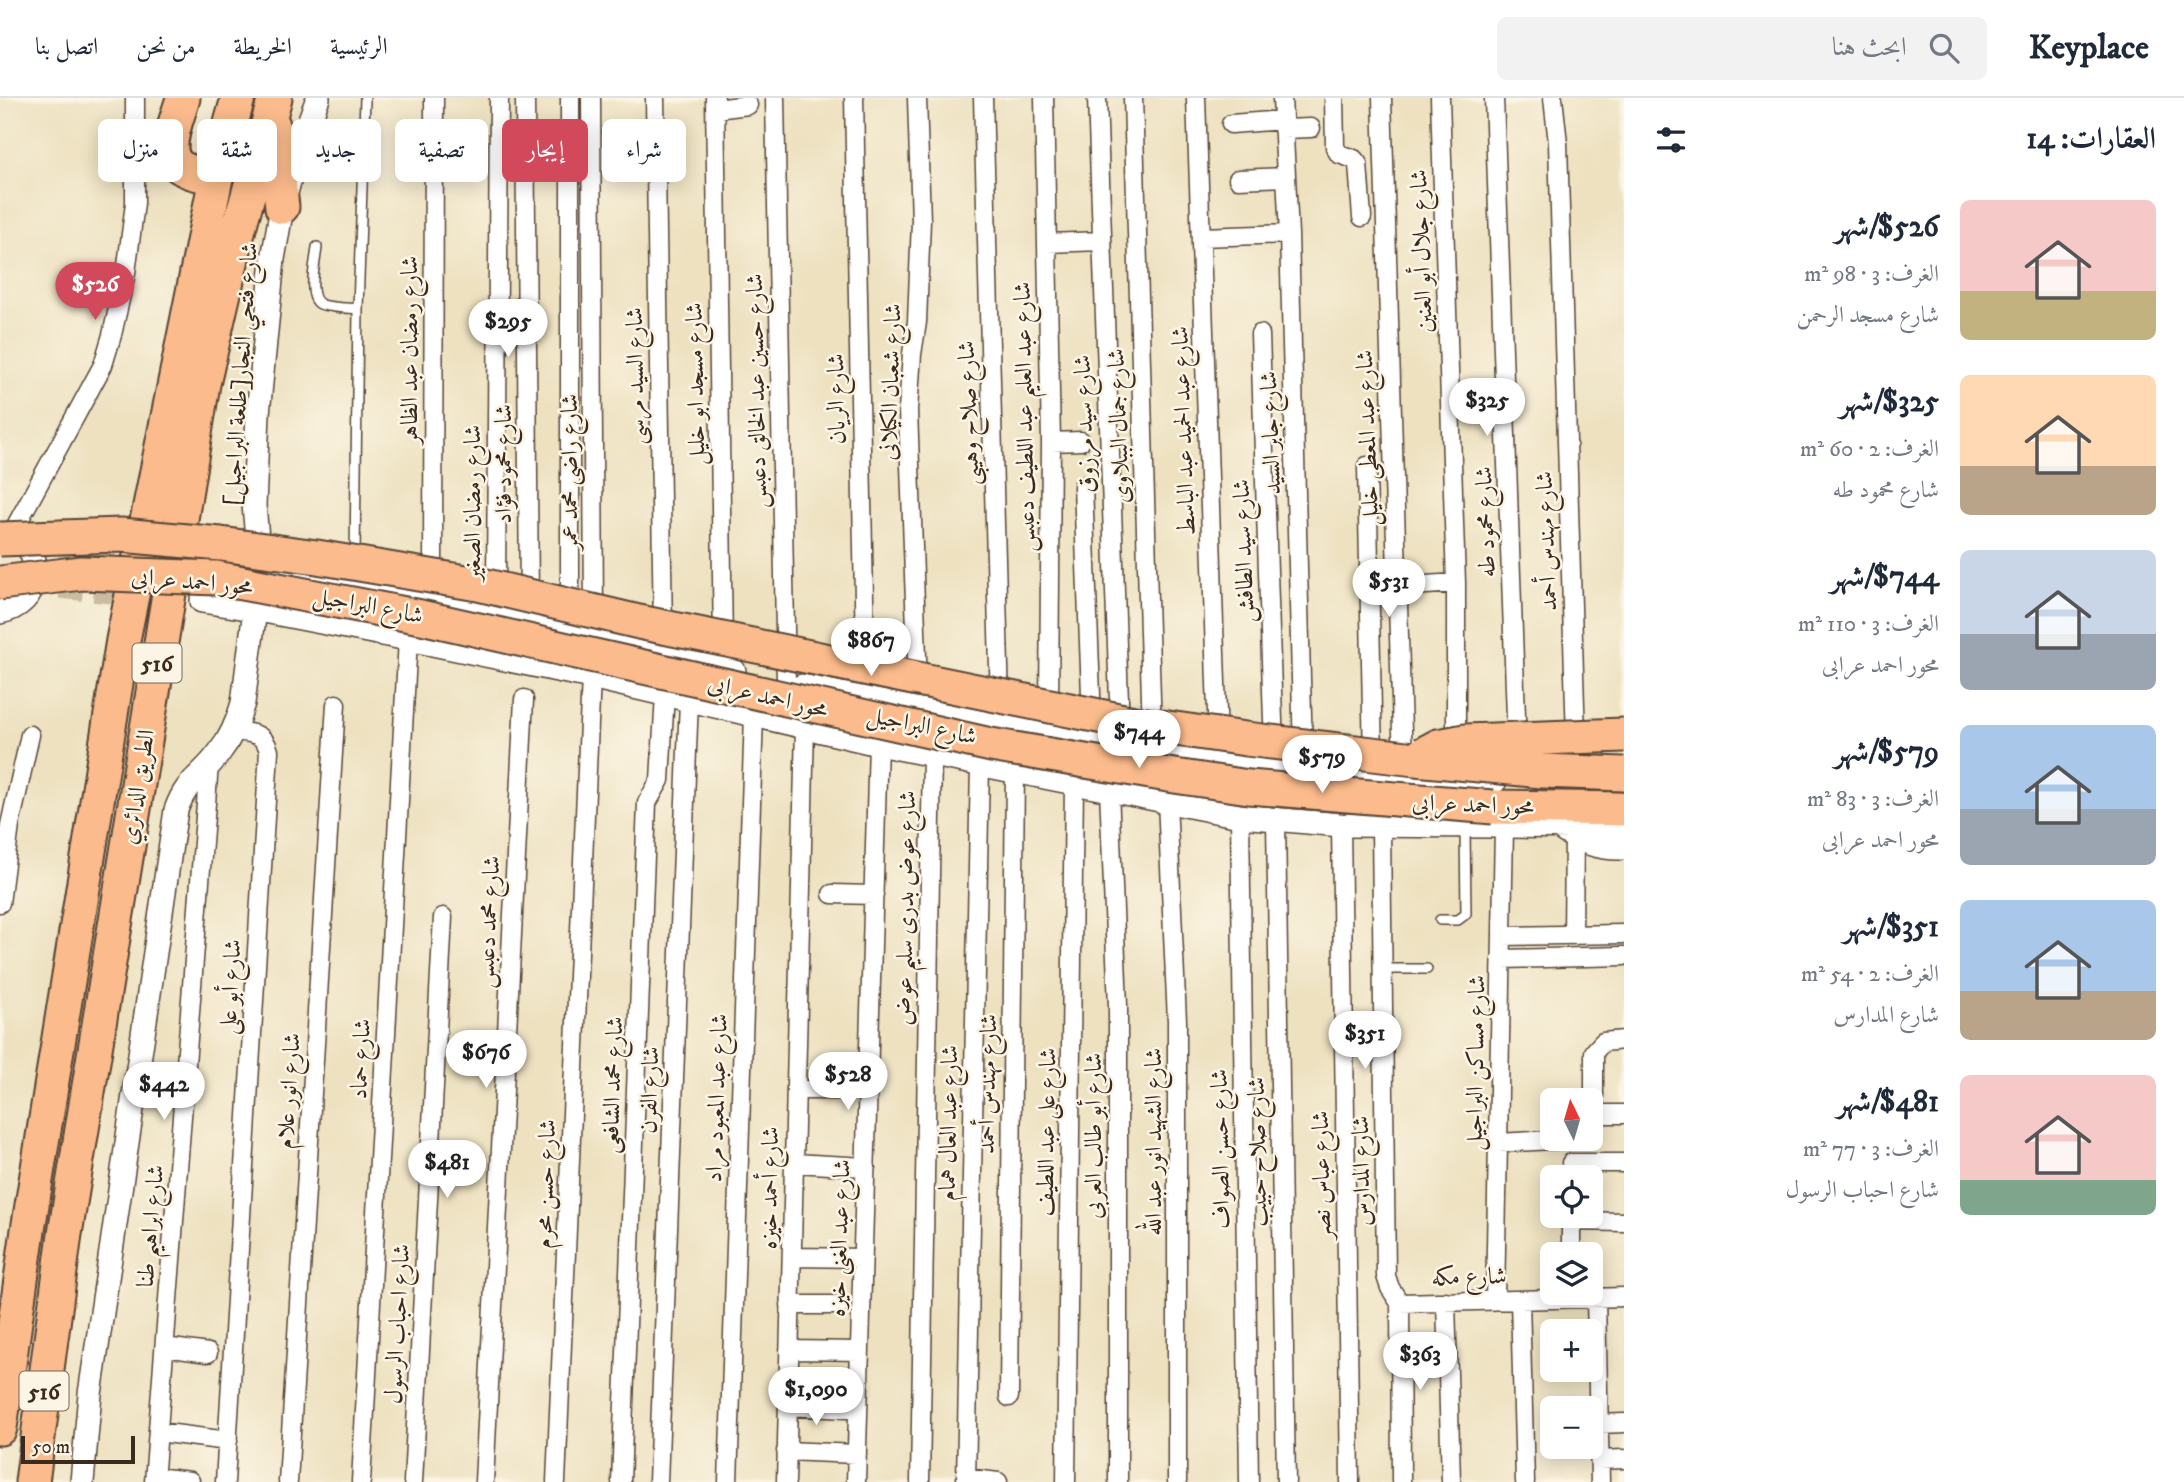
<!DOCTYPE html>
<html lang="ar">
<meta charset="utf-8">
<style>
body{margin:0;font-family:"IM FELL DW Pica",Amiri,serif;background:#f2f2f3;color:#1f2937;direction:rtl;height:100vh;display:flex;flex-direction:column;font-size:26px;white-space:nowrap}
*{box-sizing:border-box;margin:0}
p{font-size:23px;color:#747a83}
.icon{flex:none;width:38px;height:38px;fill:none;stroke:currentColor;stroke-width:2;stroke-linecap:round;stroke-linejoin:round}
.map{position:relative;flex:1;overflow:hidden;direction:ltr}
.drawer{display:flex;flex-direction:column;background:#fff;width:560px}
.drawer>*{flex:none}
.hud{position:absolute;left:21px;top:21px;width:665px;height:63px;direction:rtl;display:flex;gap:14px}
.needle{width:46px;rotate:355deg}
.fabs{position:absolute;left:1540px;top:990px;display:grid;gap:14px}
.fabs a{display:grid;place-items:center;width:63px;height:63px;border-radius:10px;background:#fff;box-shadow:0 4px 18px #0003;font-size:35px}
.scale{position:absolute;left:21px;bottom:18px;width:114px;box-sizing:border-box;padding-left:7px;border:4px solid #3b2a1e;border-top:0;font-size:19px;line-height:24px;white-space:nowrap;color:#3b2a1e;-webkit-text-stroke:5px #fcf5e5;paint-order:stroke}
.price{position:absolute;translate:-50% -60px;padding:0 16px;border-radius:24px;background:#fff;color:#222;font-size:23px;line-height:46px;filter:drop-shadow(0 2px 4px #0008)}
.price::after{content:'';position:absolute;left:50%;top:42px;width:21px;height:16px;margin-left:-10px;background:inherit;clip-path:polygon(0 0,100% 0,50% 100%)}
.price.current{background:#d1495b;color:#fff}
ul{padding:0;list-style:none}
li{display:flex;align-items:center;gap:21px;height:175px;padding:0 28px}
li span{display:grid;place-items:center;flex:none;width:196px;height:140px;border-radius:10px;color:#555}
li>.icon{margin-inline-start:auto}
span .icon{width:84px;height:84px;fill:#fffc;stroke-width:1}
li b{font-size:30px}
h2{display:flex;justify-content:space-between;align-items:center;height:84px;padding:0 28px;font-size:30px}
.chip{padding:0 24px;border-radius:10px;background:#fff;box-shadow:0 4px 18px #0003;font-size:24px;line-height:63px}
.chip.current{background:#d1495b;color:#fff}
header{display:flex;align-items:center;gap:42px;box-sizing:border-box;height:98px;padding:0 35px;background:#fff;border-bottom:2px solid #e0e1e3}
header strong{font-size:33px}
nav{display:flex;gap:38px;margin-inline-start:auto;font-size:24px}
.search{width:490px;height:63px;background:#f2f2f3;display:flex;align-items:center;gap:18px;box-sizing:border-box;padding:0 24px;border-radius:10px;color:#747a83;font-size:26px}
main{display:flex;flex:1;min-height:0}
.map>svg:first-child{display:block}
.lines{fill:none;stroke-linecap:round;stroke-linejoin:round}
.tertiary-tunnel{stroke:#c9bca0;stroke-width:23;stroke-dasharray:23 11;stroke-linecap:butt}
.service-casing{stroke:#564536;stroke-width:12}
.minor-casing{stroke:#564536;stroke-width:21}
.tertiary-casing{stroke:#564536;stroke-width:26}
.motorway-casing{stroke:#564536;stroke-width:37}
.service{stroke:#fff;stroke-width:9}
.minor{stroke:#fff;stroke-width:18}
.tertiary{stroke:#fff;stroke-width:23}
.motorway{stroke:#fbbb8c;stroke-width:33}
.motorway-bridge-casing{stroke:#564536;stroke-width:37;stroke-linecap:butt}
.motorway-bridge{stroke:#fbbb8c;stroke-width:33}
.labels{text-anchor:middle;stroke-width:5;stroke-linejoin:round;paint-order:stroke}
.shield{fill:#fcf5e5;stroke:#75675a;stroke-width:2}
.shield-label{font-size:23px;font-weight:bold;fill:#3b2a1e}
.street-label{font-size:24px;fill:#3b2a1e;stroke:#fcf5e5}
</style>
<header>
<strong>Keyplace</strong>
<div class="search"><svg class="icon" aria-label="search" viewBox="0 0 24 24"><circle cx="10" cy="10" r="6"/><path d="M15 15l6 6"/></svg>ابحث هنا</div>
<nav><a>الرئيسية</a><a>الخريطة</a><a>من نحن</a><a>اتصل بنا</a></nav>
</header>
<main>
<section class="drawer">
<h2>العقارات: 14<svg class="icon" aria-label="filters" viewBox="0 0 24 24"><path d="M4 7h16M4 17h16"/><circle cx="9" cy="7" r="2"/><circle cx="15" cy="17" r="2"/></svg></h2>
<ul>
<li><span style="background:linear-gradient(#f6c9c9 65%,#c2b280 0)"><svg class="icon" aria-label="home" viewBox="0 0 24 24"><path d="M3 11l9-7 9 7M6 9v11h12V9"/></svg></span><div><b>$526/شهر</b><p>الغرف: 3 · 98 m²</p><p>شارع مسجد الرحمن</p></div></li>
<li><span style="background:linear-gradient(#ffd9b3 65%,#b9a48a 0)"><svg class="icon" aria-label="home" viewBox="0 0 24 24"><path d="M3 11l9-7 9 7M6 9v11h12V9"/></svg></span><div><b>$325/شهر</b><p>الغرف: 2 · 60 m²</p><p>شارع محمود طه</p></div></li>
<li><span style="background:linear-gradient(#c9d6e8 60%,#9aa5b1 0)"><svg class="icon" aria-label="home" viewBox="0 0 24 24"><path d="M3 11l9-7 9 7M6 9v11h12V9"/></svg></span><div><b>$744/شهر</b><p>الغرف: 3 · 110 m²</p><p>محور احمد عرابى</p></div></li>
<li><span style="background:linear-gradient(#a9c7e8 60%,#9aa5b1 0)"><svg class="icon" aria-label="home" viewBox="0 0 24 24"><path d="M3 11l9-7 9 7M6 9v11h12V9"/></svg></span><div><b>$579/شهر</b><p>الغرف: 3 · 83 m²</p><p>محور احمد عرابى</p></div></li>
<li><span style="background:linear-gradient(#a9c7e8 65%,#b9a48a 0)"><svg class="icon" aria-label="home" viewBox="0 0 24 24"><path d="M3 11l9-7 9 7M6 9v11h12V9"/></svg></span><div><b>$351/شهر</b><p>الغرف: 2 · 54 m²</p><p>شارع المدارس</p></div></li>
<li><span style="background:linear-gradient(#f6c9c9 75%,#7fa58c 0)"><svg class="icon" aria-label="home" viewBox="0 0 24 24"><path d="M3 11l9-7 9 7M6 9v11h12V9"/></svg></span><div><b>$481/شهر</b><p>الغرف: 3 · 77 m²</p><p>شارع احباب الرسول</p></div></li>
</ul>
</section>
<div class="map">
<svg width="1624" height="1384" viewBox="0 0 1624 1384">
<rect width="100%" height="100%" fill="#fcf5e5"/>
<filter id="ink" filterUnits="userSpaceOnUse"><feTurbulence type="fractalNoise" baseFrequency=".0143" numOctaves="2"/><feDisplacementMap in="SourceGraphic" scale="14" xChannelSelector="R" yChannelSelector="G"/><feConvolveMatrix kernelMatrix="1 2 1 2 8 2 1 2 1" color-interpolation-filters="sRGB"/></filter>
<filter id="wash" filterUnits="userSpaceOnUse"><feTurbulence type="fractalNoise" baseFrequency=".00686" numOctaves="4" result="noise"/><feDisplacementMap in="SourceGraphic" scale="28" xChannelSelector="R" yChannelSelector="G"/><feGaussianBlur stdDeviation="1.57" result="paint"/><feColorMatrix in="noise" values="0 0 0 0 0 0 0 0 0 0 0 0 0 0 0 0 0 1.4 0 .05"/><feComposite in="paint" operator="in"/></filter>
<g filter="url(#wash)">
<rect width="100%" height="100%" fill="#ede1c0"/>
</g>
<g filter="url(#ink)">
<g class="lines">
<path class="tertiary-tunnel" d="M 59,452 L 189,463
M 60,489 L 202,503"/>
<defs>
<path id="service" d="M 317,149 C 316,163 305,203 323,207 C 334,210 347,210 358,211
M 355,460 L 358,211 L 365,0
M 1440,822 L 1458,822 L 1466,816 L 1465,729
M 1383,871 L 1427,871"/>
<path id="minor" d="M 525,0 L 529,504
M 591,0 L 594,518
M 655,0 L 663,535
M 715,0 L 723,546
M 775,0 L 786,585
M 854,0 L 866,601
M 917,0 L 921,123 L 917,224 L 912,256 L 908,312 L 918,587
M 983,0 L 1000,604
M 1044,0 L 1051,344 L 1049,612
M 1097,0 L 1120,630
M 1133,0 L 1152,634
M 1196,0 L 1218,643
M 1282,0 L 1289,136 L 1303,654
M 1334,0 L 1335,49 L 1339,56 L 1354,61 L 1358,66 L 1362,119
M 1382,0 L 1403,665
M 1440,0 L 1456,485 L 1456,651
M 1494,0 L 1517,647
M 1553,0 L 1558,45 L 1577,675
M 716,11 L 748,7
M 1231,26 L 1283,22
M 1283,31 L 1311,30
M 1238,81 L 1286,79
M 1201,139 L 1289,136
M 1047,145 L 1102,143
M 1260,236 L 1274,652
M 1051,344 L 1081,343
M 1367,368 L 1373,662
M 1083,388 L 1092,623
M 12,435 L 103,267 L 112,237 L 126,175 L 135,105 L 135,0
M 433,486 L 434,0
M 1396,489 L 1456,485
M 496,495 L 499,0
M 570,514 L 570,0
M 1109,692 L 1118,908 L 1118,1384
M 1167,703 L 1177,923 L 1177,1384
M 1240,718 L 1249,1384
M 1276,723 L 1286,1384
M 1341,727 L 1350,1384
M 1381,728 L 1386,1178 L 1390,1190 L 1400,1205 L 1401,1384
M 832,796 L 874,797
M 0,805 L 10,727 L 30,637
M 1573,837 L 1574,739
M 1502,838 L 1624,836
M 1501,861 L 1624,858
M 796,992 L 835,992
M 1591,1012 L 1594,1003 L 1594,954 L 1603,944 L 1624,942
M 1591,1016 L 1624,1016
M 1498,1045 L 1572,1041
M 794,1065 L 866,1069
M 1571,1065 L 1624,1065
M 1571,1123 L 1624,1124
M 1571,1157 L 1571,1118
M 792,1159 L 863,1160
M 1596,1200 L 1600,1384
M 1495,1202 L 1504,730
M 1520,1202 L 1525,1384
M 1446,1203 L 1451,1384
M 1400,1205 L 1624,1199
M 790,1207 L 839,1207
M 165,1249 L 208,1255
M 789,1252 L 860,1253
M 1009,1299 L 1015,673
M 788,1308 L 847,1311
M 1599,1326 L 1624,1325
M 158,1334 L 228,1343
M 786,1353 L 857,1356
M 1600,1362 L 1624,1361
M 155,1379 L 190,1383
M 966,1380 L 998,1384
M 154,1384 L 209,666
M 225,1384 L 269,653 C 264,634 250,635 233,633
M 288,1384 L 336,606
M 361,1384 L 408,541
M 413,1384 L 443,819
M 484,1384 L 524,601
M 556,1384 L 591,579
M 621,1384 L 647,705 L 660,682 L 665,596
M 658,1384 L 689,602
M 728,1384 L 754,617
M 786,1384 L 805,629
M 856,1384 L 878,646
M 920,1384 L 932,657
M 966,1384 L 980,666
M 1066,1384 L 1074,685"/>
<path id="tertiary" d="M 278,476 L 355,488 L 529,522 L 734,573
M 202,503 L 254,511 L 408,541 L 591,579 L 878,646 L 1240,718 L 1341,727 L 1624,729
M 0,514 C 41,506 48,457 13,435
M 802,588 L 1001,628 L 1153,655 L 1274,669 L 1303,669 L 1456,682 L 1495,683
M 1560,730 C 1579,744 1600,751 1624,750
M 82,1384 L 90,1296 L 176,712 C 187,681 202,679 219,655 C 231,640 238,623 243,605 L 260,473 L 254,407 L 258,316 L 273,161 L 282,109 L 296,59 L 318,0"/>
<path id="motorway" d="M 183,0 C 178,20 158,59 184,71 C 193,76 206,77 216,80
M 273,27 L 282,109
M 1493,709 L 1624,711
M 0,1330 L 28,1132 L 123,542 L 216,80 L 238,0
M 32,1384 L 65,1136 L 203,286 L 239,130 L 275,0"/>
</defs>
<use href="#service" class="service-casing"/>
<use href="#minor" class="minor-casing"/>
<use href="#tertiary" class="tertiary-casing"/>
<use href="#motorway" class="motorway-casing"/>
<use href="#service" class="service"/>
<use href="#minor" class="minor"/>
<use href="#tertiary" class="tertiary"/>
<use href="#motorway" class="motorway"/>
<defs>
<path id="motorway-bridge" d="M 0,441 L 121,437 L 221,446 L 317,459 L 478,486 L 639,524 L 1133,625 L 1246,641 L 1415,661 L 1542,673 L 1624,676
M 0,485 L 82,475 L 216,480 L 421,519 L 991,647 L 1168,677 L 1249,689 L 1493,709
M 1423,656 L 1438,648 L 1465,643 L 1624,637"/>
</defs>
<use href="#motorway-bridge" class="motorway-bridge-casing"/>
<use href="#motorway-bridge" class="motorway-bridge"/>
</g>
</g>
<g class="labels">
<g class="shield">
<rect x="132.5" y="545.5" width="49" height="39" rx="5"/>
<rect x="19.5" y="1273.5" width="49" height="39" rx="5"/>
</g>
<g class="shield-label">
<text x="157" y="573">516</text>
<text x="44" y="1301">516</text>
</g>
<g class="street-label">
<text transform="translate(1421 153) rotate(-92)" y="8">شارع جلال أبو العنين</text>
<text transform="translate(409 252) rotate(-90)" y="8">شارع رمضان عبد الظاهر</text>
<text transform="translate(240 276) rotate(-86)" y="8">شارع فتحي النجار[طلعة البراجيل]</text>
<text transform="translate(635 278) rotate(-91)" y="8">شارع السيد مرسى</text>
<text transform="translate(890 284) rotate(-88)" y="8">شارع شعبان الكيلانى</text>
<text transform="translate(695 286) rotate(-91)" y="8">شارع مسجد ابو خليل</text>
<text transform="translate(756 293) rotate(-91)" y="8">شارع حسين عبد الخالق دعبس</text>
<text transform="translate(836 301) rotate(-91)" y="8">شارع الريان</text>
<text transform="translate(968 315) rotate(-92)" y="8">شارع صلاح وهيبى</text>
<text transform="translate(1024 319) rotate(-91)" y="8">شارع عبد العليم عبد اللطيف دعبس</text>
<text transform="translate(1084 326) rotate(-92)" y="8">شارع سيد مرزوق</text>
<text transform="translate(1118 328) rotate(-92)" y="8">شارع جمال الببلاوى</text>
<text transform="translate(1183 333) rotate(-92)" y="8">شارع عبد الحميد عبد الباسط</text>
<text transform="translate(1270 335) rotate(-92)" y="8">شارع جابر السيد</text>
<text transform="translate(1367 340) rotate(-92)" y="8">شارع عبد المعطى خليل</text>
<text transform="translate(503 366) rotate(-90)" y="8">شارع محمود فؤاد</text>
<text transform="translate(569 374) rotate(-90)" y="8">شارع راضى محمد عمر</text>
<text transform="translate(472 405) rotate(-90)" y="8">شارع رمضان الصغير</text>
<text transform="translate(1485 424) rotate(-92)" y="8">شارع محمود طه</text>
<text transform="translate(1546 443) rotate(-92)" y="8">شارع مهندس أحمد</text>
<text transform="translate(1243 453) rotate(-92)" y="8">شارع سيد الطافش</text>
<text transform="translate(192 483) rotate(5)" y="8">محور احمد عرابى</text>
<text transform="translate(368 507) rotate(11)" y="8">شارع البراجيل</text>
<text transform="translate(768 598) rotate(13)" y="8">محور احمد عرابى</text>
<text transform="translate(922 627) rotate(12)" y="8">شارع البراجيل</text>
<text transform="translate(137 689) rotate(-81)" y="8">الطريق الدائري</text>
<text transform="translate(1473 706) rotate(2)" y="8">محور احمد عرابى</text>
<text transform="translate(905 810) rotate(-89)" y="8">شارع عوض بدرى سليم عوض</text>
<text transform="translate(488 824) rotate(-87)" y="8">شارع محمد دعبس</text>
<text transform="translate(230 889) rotate(-87)" y="8">شارع أبو على</text>
<text transform="translate(360 961) rotate(-87)" y="8">شارع حماد</text>
<text transform="translate(1475 965) rotate(-89)" y="8">شارع مساكن البراجيل</text>
<text transform="translate(987 986) rotate(-89)" y="8">شارع مهندس أحمد</text>
<text transform="translate(612 987) rotate(-88)" y="8">شارع محمد الشافعى</text>
<text transform="translate(649 992) rotate(-88)" y="8">شارع الفرن</text>
<text transform="translate(288 993) rotate(-86)" y="8">شارع انور علام</text>
<text transform="translate(716 1000) rotate(-88)" y="8">شارع عبد المعبود مراد</text>
<text transform="translate(948 1025) rotate(-89)" y="8">شارع عبد العال همام</text>
<text transform="translate(1046 1034) rotate(-89)" y="8">شارع على عبد اللطيف</text>
<text transform="translate(1093 1038) rotate(-90)" y="8">شارع أبو طالب العربى</text>
<text transform="translate(1153 1044) rotate(-90)" y="8">شارع الشهيد انور عبد الله</text>
<text transform="translate(1220 1051) rotate(-91)" y="8">شارع حسن الصواف</text>
<text transform="translate(1257 1054) rotate(-91)" y="8">شارع صلاح حبيب</text>
<text transform="translate(1361 1073) rotate(-91)" y="8">شارع المدارس</text>
<text transform="translate(1321 1077) rotate(-91)" y="8">شارع عباس نصر</text>
<text transform="translate(545 1086) rotate(-88)" y="8">شارع حسن محرم</text>
<text transform="translate(769 1090) rotate(-89)" y="8">شارع أحمد خيزه</text>
<text transform="translate(150 1128) rotate(-85)" y="8">شارع ابراهيم طنا</text>
<text transform="translate(839 1140) rotate(-88)" y="8">شارع عبد الغنى خيزه</text>
<text transform="translate(1469 1178) rotate(-1)" y="8">شارع مكه</text>
<text transform="translate(397 1226) rotate(-87)" y="8">شارع احباب الرسول</text>
</g>
</g>
</svg>
<div class="fabs">
<a><svg class="needle" viewBox="-14 -14 28 28"><path d="M0-13l5 13h-10z" fill="#e53935"/><path d="M0 13l5-13h-10z" fill="#747a83"/></svg></a>
<a><svg class="icon" aria-label="locate" viewBox="0 0 24 24"><circle cx="12" cy="12" r="6"/><path d="M12 2v4M12 18v4M2 12h4M18 12h4"/></svg></a>
<a><svg class="icon" aria-label="layers" viewBox="0 0 24 24"><path d="M12 4l9 5-9 5-9-5zM3 14l9 5 9-5"/></svg></a>
<a>+</a>
<a>−</a>
</div>
<div class="scale">50 m</div>
<b class="price current" style="left:95px;top:224px">$526</b>
<b class="price" style="left:508px;top:261px">$295</b>
<b class="price" style="left:1487px;top:340px">$325</b>
<b class="price" style="left:1389px;top:521px">$531</b>
<b class="price" style="left:871px;top:580px">$867</b>
<b class="price" style="left:1139px;top:672px">$744</b>
<b class="price" style="left:1322px;top:697px">$579</b>
<b class="price" style="left:1365px;top:973px">$351</b>
<b class="price" style="left:486px;top:992px">$676</b>
<b class="price" style="left:848px;top:1014px">$528</b>
<b class="price" style="left:164px;top:1024px">$442</b>
<b class="price" style="left:447px;top:1102px">$481</b>
<b class="price" style="left:1420px;top:1294px">$363</b>
<b class="price" style="left:816px;top:1329px">$1,090</b>
<div class="hud">
<a class="chip">شراء</a>
<a class="chip current">إيجار</a>
<a class="chip">تصفية</a>
<a class="chip">جديد</a>
<a class="chip">شقة</a>
<a class="chip">منزل</a>
</div>
</div>
</main>
